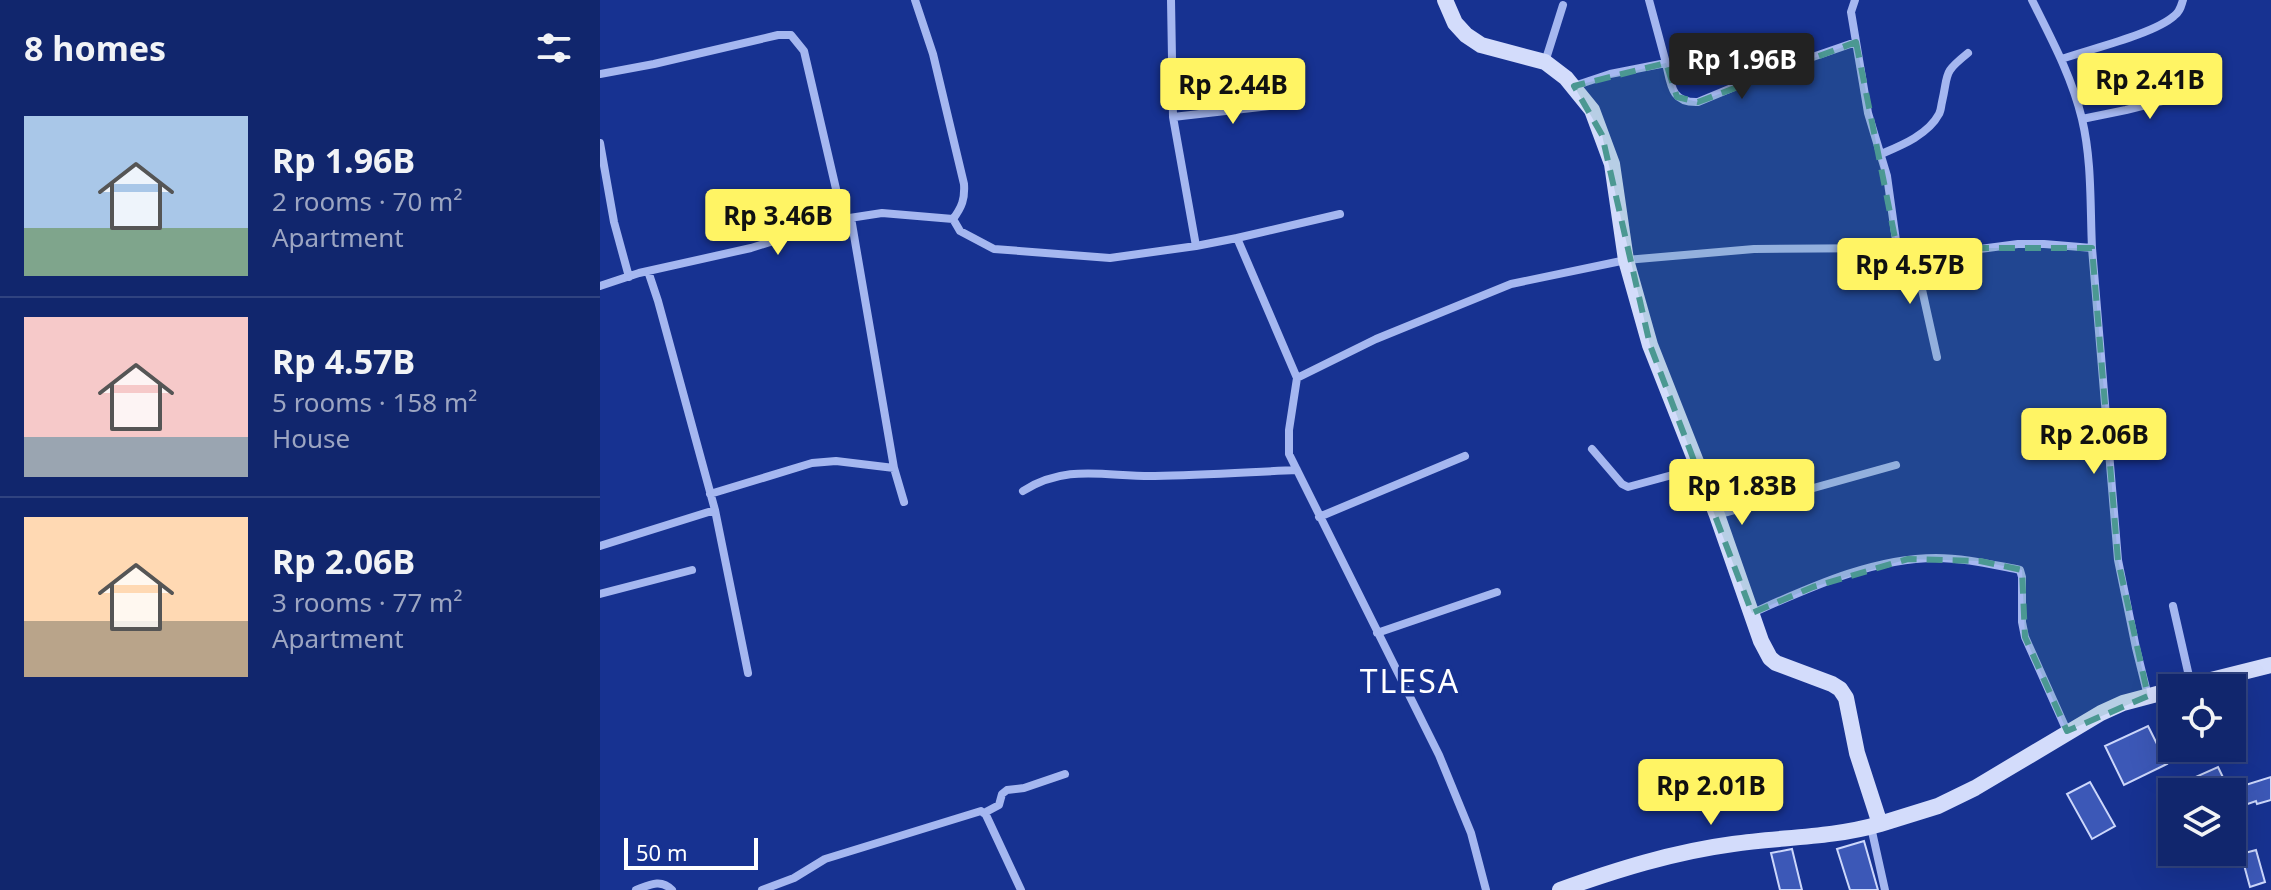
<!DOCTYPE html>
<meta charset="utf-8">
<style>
body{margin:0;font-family:"Noto Sans",sans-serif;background:#1a2e72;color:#f1f3f6;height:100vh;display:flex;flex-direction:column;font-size:30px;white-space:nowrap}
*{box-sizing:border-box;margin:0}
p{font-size:26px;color:#9ca5c2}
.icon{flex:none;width:44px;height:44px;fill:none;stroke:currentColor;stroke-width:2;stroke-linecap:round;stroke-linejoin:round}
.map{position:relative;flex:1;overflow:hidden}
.sheet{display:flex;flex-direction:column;background:#11266d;width:600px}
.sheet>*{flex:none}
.tools{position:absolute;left:1558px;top:674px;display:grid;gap:16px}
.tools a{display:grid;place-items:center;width:88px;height:88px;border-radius:0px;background:#11266d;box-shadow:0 8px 32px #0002,0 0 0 2px #304380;font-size:40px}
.scale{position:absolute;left:24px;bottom:20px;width:134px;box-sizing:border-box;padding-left:8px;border:4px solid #fff;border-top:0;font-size:22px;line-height:28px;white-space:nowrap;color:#fff;-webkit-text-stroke:6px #173291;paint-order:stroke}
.price{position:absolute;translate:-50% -68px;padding:0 18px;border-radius:8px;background:#fff464;color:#111;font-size:26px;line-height:52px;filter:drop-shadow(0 2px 4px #0008)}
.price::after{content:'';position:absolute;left:50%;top:48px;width:24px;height:18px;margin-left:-12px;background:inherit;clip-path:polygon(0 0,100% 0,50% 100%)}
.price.current{background:#222;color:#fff}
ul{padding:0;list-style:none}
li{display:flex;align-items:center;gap:24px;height:200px;padding:0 24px}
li+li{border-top:2px solid #304380}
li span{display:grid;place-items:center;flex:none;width:224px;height:160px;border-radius:0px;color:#555}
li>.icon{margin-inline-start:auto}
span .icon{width:96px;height:96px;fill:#fffc;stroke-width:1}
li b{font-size:34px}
h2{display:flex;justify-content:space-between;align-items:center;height:96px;padding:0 24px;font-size:34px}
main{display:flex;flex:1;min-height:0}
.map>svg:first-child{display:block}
.building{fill:#3c58b7;stroke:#ccd7fb;stroke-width:2}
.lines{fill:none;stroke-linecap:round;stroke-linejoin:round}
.street{stroke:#a5b7f0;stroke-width:8}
.secondary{stroke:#d3dcfb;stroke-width:16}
.marked{fill:#4b9892;fill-opacity:0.2;stroke:#4b9892;stroke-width:6;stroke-dasharray:16 10;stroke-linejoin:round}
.labels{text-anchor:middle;stroke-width:7;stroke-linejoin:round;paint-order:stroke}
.quarter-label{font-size:32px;letter-spacing:2px;fill:#fff;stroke:#173291}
</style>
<main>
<section class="sheet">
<h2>8 homes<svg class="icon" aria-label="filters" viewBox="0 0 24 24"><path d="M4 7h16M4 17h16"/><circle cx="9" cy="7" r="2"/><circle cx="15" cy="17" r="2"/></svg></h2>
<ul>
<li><span style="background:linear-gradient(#a9c7e8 70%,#7fa58c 0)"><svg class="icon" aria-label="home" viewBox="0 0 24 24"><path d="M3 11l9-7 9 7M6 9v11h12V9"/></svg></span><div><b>Rp 1.96B</b><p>2 rooms · 70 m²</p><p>Apartment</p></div></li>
<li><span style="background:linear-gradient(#f6c9c9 75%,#9aa5b1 0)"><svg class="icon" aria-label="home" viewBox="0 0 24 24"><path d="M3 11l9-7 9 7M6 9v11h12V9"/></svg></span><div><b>Rp 4.57B</b><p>5 rooms · 158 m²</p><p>House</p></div></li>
<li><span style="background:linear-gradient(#ffd9b3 65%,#b9a48a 0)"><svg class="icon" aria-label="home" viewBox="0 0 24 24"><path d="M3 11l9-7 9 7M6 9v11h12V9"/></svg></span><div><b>Rp 2.06B</b><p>3 rooms · 77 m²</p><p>Apartment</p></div></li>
</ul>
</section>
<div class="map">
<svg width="1671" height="890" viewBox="0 0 1671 890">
<rect width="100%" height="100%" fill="#173291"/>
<path class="building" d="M 1548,726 L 1567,764 L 1524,785 L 1505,746 Z
M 1618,767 L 1630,792 L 1594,792 L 1591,779 Z
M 1671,777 L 1671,800 L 1657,804 L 1656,801 L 1642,806 L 1636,788 Z
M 1490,782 L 1515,826 L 1492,839 L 1467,794 Z
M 1264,841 L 1278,890 L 1250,890 L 1237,849 Z
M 1192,849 L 1202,890 L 1180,890 L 1171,853 Z
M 1656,850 L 1665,882 L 1650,887 L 1641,854 Z"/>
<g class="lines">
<path class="street" d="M 315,0 L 333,54 L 364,184 C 365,199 362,207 353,219 L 360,231 L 394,249 L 510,258 L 596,246 L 637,238 L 697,378 L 776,339 L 911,284 L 1026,260 L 1154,249 L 1297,248 L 1357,252 L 1418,244 L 1444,244 L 1492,248 C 1490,205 1492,161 1482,119 C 1472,77 1451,38 1432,0
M 571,0 L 573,117 L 596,246
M 1255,0 L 1251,12 L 1268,113 L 1287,176 L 1297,248
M 1462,59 C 1490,49 1554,34 1574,16 C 1580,12 1581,6 1583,0
M 945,62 L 963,5
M 1066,63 C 1071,85 1071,103 1098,102 L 1175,70 L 1256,42
M 0,74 L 54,64 L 178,35 L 191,35 L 204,51 L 243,219
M 974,86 L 1010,74 L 1066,63 L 1049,0
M 573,117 L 688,104
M 1482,119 L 1526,110 L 1610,89
M 0,143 L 14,222 L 29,277
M 1281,154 C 1300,146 1328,135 1339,114 C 1341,111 1341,106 1342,102 C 1349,72 1342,74 1368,53
M 251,218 L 294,468
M 637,238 L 740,214
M 1492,248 L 1518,560 L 1536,648 L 1548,696
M 1313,249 L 1337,357
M 48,271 L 58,301 L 115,510 L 148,673
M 0,286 L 39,273 L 151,248 L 243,219 L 282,213 L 353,219
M 697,378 L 689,430 L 689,454 L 839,755 L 871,833 L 886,890
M 992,449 L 1022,484 L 1028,487 L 1098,468
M 423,491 C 467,463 507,477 555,476 C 602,475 650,472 697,470
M 110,494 L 212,463 L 236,461 L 294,468 L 304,502
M 1117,515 L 1296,465
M 719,517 L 865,456
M 0,546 L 115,510
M 0,594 L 92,570
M 1573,606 L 1591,685
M 1152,613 C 1209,588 1272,558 1336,558 C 1363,558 1389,564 1416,569 L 1420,570 L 1422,577 L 1422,622 L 1425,637 L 1467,731
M 777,633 L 897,592
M 384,813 L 399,805 L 402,794 L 407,790 L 424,788 L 465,774
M 1271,827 L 1285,890
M 36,890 C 49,885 61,878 72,890
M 162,890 L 194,878 L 225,859 L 381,811 L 386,815 L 421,890"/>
<path class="secondary" d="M 845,0 L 855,23 L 866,35 L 881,45 L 945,62 L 966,78 L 992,110 L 1012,164 L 1026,260 L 1050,345 L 1117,515 L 1161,641 L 1170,658 L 1176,663 L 1232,684 L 1240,689 L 1246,698 L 1257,753 L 1280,824 L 1338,806 L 1375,788 L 1501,713 L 1523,703 L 1572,690
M 1579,688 L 1671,665
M 960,890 C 1016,870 1073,852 1133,844 C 1181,837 1232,838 1280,824"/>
</g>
<path class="marked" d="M 1256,42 L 1297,248 L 1492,248 L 1518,560 L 1548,696 L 1467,731 L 1425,637 L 1422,570 L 1380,561 L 1308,559 L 1213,587 L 1152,613 L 1050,345 L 1002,135 L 974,86 L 1066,63 L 1077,97 L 1098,102 Z"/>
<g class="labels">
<g class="quarter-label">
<text x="810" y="693">TLESA</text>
</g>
</g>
</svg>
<div class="tools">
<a><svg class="icon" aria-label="locate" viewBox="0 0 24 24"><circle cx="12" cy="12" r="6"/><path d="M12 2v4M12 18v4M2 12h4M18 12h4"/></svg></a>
<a><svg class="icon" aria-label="layers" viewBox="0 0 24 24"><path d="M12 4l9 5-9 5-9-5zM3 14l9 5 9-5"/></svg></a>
</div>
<div class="scale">50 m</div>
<b class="price current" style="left:1142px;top:101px">Rp 1.96B</b>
<b class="price" style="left:1550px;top:121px">Rp 2.41B</b>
<b class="price" style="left:633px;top:126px">Rp 2.44B</b>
<b class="price" style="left:178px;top:257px">Rp 3.46B</b>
<b class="price" style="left:1310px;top:306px">Rp 4.57B</b>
<b class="price" style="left:1494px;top:476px">Rp 2.06B</b>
<b class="price" style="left:1142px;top:527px">Rp 1.83B</b>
<b class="price" style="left:1111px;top:827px">Rp 2.01B</b>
</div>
</main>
